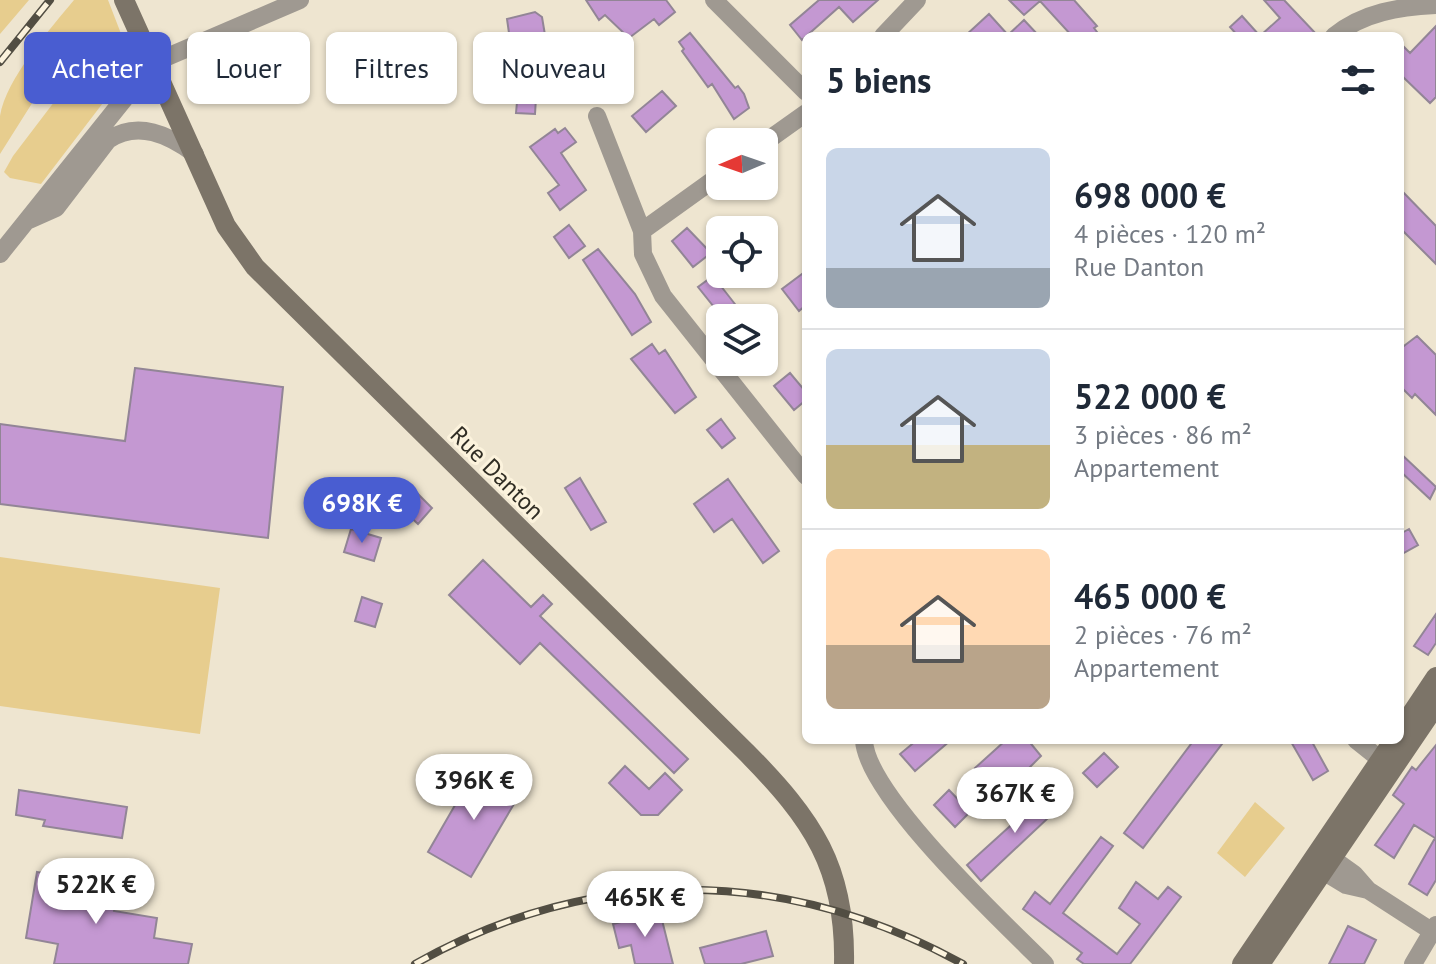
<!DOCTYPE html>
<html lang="fr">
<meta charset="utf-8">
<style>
body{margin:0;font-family:"PT Sans",sans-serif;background:#f6f6f7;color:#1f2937;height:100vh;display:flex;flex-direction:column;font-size:30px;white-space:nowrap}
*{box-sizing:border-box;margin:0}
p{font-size:26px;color:#747a83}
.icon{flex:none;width:44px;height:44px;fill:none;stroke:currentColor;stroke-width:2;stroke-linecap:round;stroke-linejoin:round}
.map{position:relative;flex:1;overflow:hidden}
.details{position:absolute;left:802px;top:32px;width:602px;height:712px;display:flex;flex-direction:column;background:#fff;border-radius:12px;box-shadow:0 2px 6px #0004}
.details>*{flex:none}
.banner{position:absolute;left:24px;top:32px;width:658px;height:72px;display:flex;gap:16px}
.needle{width:52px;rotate:268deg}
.tools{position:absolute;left:706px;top:128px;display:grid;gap:16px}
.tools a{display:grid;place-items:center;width:72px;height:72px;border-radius:12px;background:#fff;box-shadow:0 2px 6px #0004;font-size:40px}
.price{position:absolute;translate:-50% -68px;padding:0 18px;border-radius:28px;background:#fff;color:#222;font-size:26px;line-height:52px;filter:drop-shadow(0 2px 4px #0008)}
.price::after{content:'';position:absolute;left:50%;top:48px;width:24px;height:18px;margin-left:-12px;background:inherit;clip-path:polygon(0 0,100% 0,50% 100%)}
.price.selected{background:#495dd1;color:#fff}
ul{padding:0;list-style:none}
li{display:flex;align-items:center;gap:24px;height:200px;padding:0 24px}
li+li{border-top:2px solid #e0e1e3}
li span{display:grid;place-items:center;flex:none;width:224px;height:160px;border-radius:12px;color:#555}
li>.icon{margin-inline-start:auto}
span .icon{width:96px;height:96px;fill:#fffc;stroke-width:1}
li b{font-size:34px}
h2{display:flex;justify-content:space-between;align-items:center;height:96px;padding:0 24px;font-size:34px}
.chip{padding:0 28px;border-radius:12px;background:#fff;box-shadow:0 2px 6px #0004;font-size:28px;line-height:72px}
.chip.selected{background:#495dd1;color:#fff}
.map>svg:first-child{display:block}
.green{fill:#e7cd8e}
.building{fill:#c498d2;stroke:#928596;stroke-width:2}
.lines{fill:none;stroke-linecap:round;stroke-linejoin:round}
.street{stroke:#9f9991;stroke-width:18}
.secondary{stroke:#7c7468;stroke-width:20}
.rail-casing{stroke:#524e43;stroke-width:8}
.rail{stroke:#fcf3dd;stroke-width:5;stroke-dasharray:15;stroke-linecap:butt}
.labels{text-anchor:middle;stroke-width:6;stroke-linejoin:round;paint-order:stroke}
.street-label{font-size:24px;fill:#302d24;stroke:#fcf3dd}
</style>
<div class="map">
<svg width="1436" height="964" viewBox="0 0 1436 964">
<rect width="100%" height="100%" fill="#eee5d0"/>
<path class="green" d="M 0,0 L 29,0 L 0,34 Z
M 74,0 L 108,0 L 130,57 L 122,78 L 41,184 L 10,178 L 4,172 L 13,156 L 83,64 L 94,36 L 85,34 L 65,51 L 0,154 C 0,142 0,128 0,116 C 6,79 50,29 74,0 Z
M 0,557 L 220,588 L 200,734 L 0,706 Z
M 1255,802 L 1285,828 L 1245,877 L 1217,853 Z"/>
<path class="building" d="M 586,0 L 666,0 L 675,12 L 659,25 L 654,19 L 629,38 L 605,15 L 599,20 Z
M 819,0 L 878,0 L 853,22 L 839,7 L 802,40 L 790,25 Z
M 1009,0 L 1074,0 L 1097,26 L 1094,28 L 1100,36 L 1072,36 L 1040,1 L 1024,15 Z
M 1264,0 L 1284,0 L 1318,36 L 1260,36 L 1280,18 Z
M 535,12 L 542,17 L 545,35 L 510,40 L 507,19 Z
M 989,14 L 1008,35 L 1024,20 L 1039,36 L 965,36 Z
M 1242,16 L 1260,36 L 1238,36 L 1230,27 Z
M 1436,26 L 1436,97 L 1430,103 L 1400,74 L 1400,43 L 1410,53 Z
M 690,33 L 735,88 L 738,86 L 744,94 L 749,108 L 734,119 L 712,84 L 708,87 L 682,51 L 684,49 L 679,42 Z
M 569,44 L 590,46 L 587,81 L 566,80 Z
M 519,80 L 544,82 L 543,98 L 536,98 L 535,114 L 516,113 Z
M 662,91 L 676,106 L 646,132 L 632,116 Z
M 565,128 L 576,142 L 561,153 L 586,190 L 560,210 L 548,193 L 559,185 L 530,147 L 555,129 L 558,133 Z
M 1400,189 L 1436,226 L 1436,264 L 1400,228 Z
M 569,225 L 585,246 L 569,258 L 554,237 Z
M 687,228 L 711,253 L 693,267 L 672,241 Z
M 598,249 L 635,294 L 651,322 L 632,335 L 583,260 Z
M 806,271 L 806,305 L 799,311 L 782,289 Z
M 713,276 L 738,308 L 727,316 L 722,310 L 718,312 L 698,287 Z
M 1417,336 L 1436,355 L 1436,415 L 1415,394 L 1412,398 L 1400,386 L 1400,349 Z
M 652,344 L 659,354 L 665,350 L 696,397 L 675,413 L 631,359 Z
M 135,368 L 283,387 L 268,538 L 0,504 L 0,424 L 125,441 Z
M 790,373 L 806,392 L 806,400 L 794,410 L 774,386 Z
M 721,419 L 735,438 L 722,448 L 707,430 Z
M 1400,453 L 1436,487 L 1430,499 L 1400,471 Z
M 580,478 L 606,522 L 591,530 L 565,488 Z
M 728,479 L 779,551 L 763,563 L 732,519 L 714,532 L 694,504 Z
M 416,492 L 432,508 L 418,524 L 401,508 Z
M 351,529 L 381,538 L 374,561 L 344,552 Z
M 1409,529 L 1418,545 L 1400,555 L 1400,534 Z
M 483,560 L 531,607 L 543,595 L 552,604 L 540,616 L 688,759 L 674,773 L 540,643 L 520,664 L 449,595 Z
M 362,597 L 382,604 L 375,627 L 355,621 Z
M 1436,614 L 1436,643 L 1428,655 L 1414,646 Z
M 917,740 L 951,740 L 915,771 L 900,754 Z
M 1006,740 L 1028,740 L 1041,756 L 1002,795 L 975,768 Z
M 1194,740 L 1225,740 L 1143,848 L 1124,833 Z
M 1290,740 L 1311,740 L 1328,771 L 1313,780 Z
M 1436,745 L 1436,880 L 1427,895 L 1409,884 L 1435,838 L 1414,825 L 1394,858 L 1375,845 L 1404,804 L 1393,795 L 1412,767 L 1416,770 Z
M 1104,753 L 1118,767 L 1097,787 L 1083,773 Z
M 625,766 L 649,789 L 665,773 L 682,790 L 658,815 L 641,815 L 609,783 Z
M 477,767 L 521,792 L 471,877 L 428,852 Z
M 1051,789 L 1064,803 L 981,881 L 967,865 Z
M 19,790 L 127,807 L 122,838 L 43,826 L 45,820 L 16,815 Z
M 949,790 L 970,812 L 955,827 L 934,805 Z
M 1101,837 L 1113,846 L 1063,913 L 1117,954 L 1140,924 L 1119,908 L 1136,882 L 1158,899 L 1168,887 L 1181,897 L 1130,964 L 1084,964 L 1077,959 L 1082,953 L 1023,909 L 1035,892 L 1050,904 Z
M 37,872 L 118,885 L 114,911 L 157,918 L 154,938 L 192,944 L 188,964 L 54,964 L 58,944 L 26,938 Z
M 660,912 L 673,964 L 635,964 L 631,945 L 619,948 L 613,924 Z
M 1348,926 L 1376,940 L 1364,964 L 1329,964 Z
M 766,931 L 773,956 L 741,964 L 705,964 L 700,948 Z"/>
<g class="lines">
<path class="street" d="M 714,0 L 806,92
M 883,36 L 917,0
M 1334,36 C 1364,12 1399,7 1436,5
M 597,116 L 642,231
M 764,143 L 806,113
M 720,175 L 642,231 L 643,254 L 663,296 L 806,476
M 29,220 L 56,208 L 108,140 C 138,120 169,135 195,154
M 0,254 L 153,63 L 300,0
M 864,740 C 866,795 1004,923 1045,964
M 1356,740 L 1391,768
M 1322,851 L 1354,874 L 1368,890 L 1436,934
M 1313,865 L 1346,885 L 1368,890
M 1413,964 L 1436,925"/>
<path class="secondary" d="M 124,0 L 226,226 L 255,267 L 747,753 C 812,819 846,867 844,964
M 1400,731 L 1436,677
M 1242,964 L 1394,740
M 1260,964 L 1436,705"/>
<defs>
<path id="rail" d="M 0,62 L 50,0
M 415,964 C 593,864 784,866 963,964"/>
</defs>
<use href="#rail" class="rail-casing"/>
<use href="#rail" class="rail"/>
</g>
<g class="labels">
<g class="street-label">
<text transform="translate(497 473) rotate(45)" y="8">Rue Danton</text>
</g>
</g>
</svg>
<div class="tools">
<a><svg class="needle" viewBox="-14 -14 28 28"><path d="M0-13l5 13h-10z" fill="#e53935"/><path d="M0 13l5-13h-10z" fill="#747a83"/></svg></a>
<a><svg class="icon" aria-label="locate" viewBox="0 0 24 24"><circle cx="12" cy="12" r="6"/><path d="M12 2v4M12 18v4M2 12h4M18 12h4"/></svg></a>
<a><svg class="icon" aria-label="layers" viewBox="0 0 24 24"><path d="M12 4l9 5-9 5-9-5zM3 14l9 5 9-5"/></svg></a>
</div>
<b class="price selected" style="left:362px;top:545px">698K €</b>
<b class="price" style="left:474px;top:822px">396K €</b>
<b class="price" style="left:1015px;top:835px">367K €</b>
<b class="price" style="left:96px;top:926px">522K €</b>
<b class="price" style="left:645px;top:939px">465K €</b>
<div class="banner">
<a class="chip selected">Acheter</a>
<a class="chip">Louer</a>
<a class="chip">Filtres</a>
<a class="chip">Nouveau</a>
</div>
<section class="details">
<h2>5 biens<svg class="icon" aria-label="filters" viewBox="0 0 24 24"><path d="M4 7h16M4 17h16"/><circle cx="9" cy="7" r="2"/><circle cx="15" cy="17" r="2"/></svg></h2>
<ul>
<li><span style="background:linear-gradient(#c9d6e8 75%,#9aa5b1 0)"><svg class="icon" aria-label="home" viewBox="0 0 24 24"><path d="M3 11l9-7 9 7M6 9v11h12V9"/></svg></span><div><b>698 000 €</b><p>4 pièces · 120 m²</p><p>Rue Danton</p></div></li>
<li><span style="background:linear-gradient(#c9d6e8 60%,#c2b280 0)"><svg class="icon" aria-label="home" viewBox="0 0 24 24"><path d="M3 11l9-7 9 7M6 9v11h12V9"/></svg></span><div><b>522 000 €</b><p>3 pièces · 86 m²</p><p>Appartement</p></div></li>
<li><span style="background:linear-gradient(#ffd9b3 60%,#b9a48a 0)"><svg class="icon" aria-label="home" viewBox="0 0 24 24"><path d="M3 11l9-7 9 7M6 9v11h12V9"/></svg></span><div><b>465 000 €</b><p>2 pièces · 76 m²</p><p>Appartement</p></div></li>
</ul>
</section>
</div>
